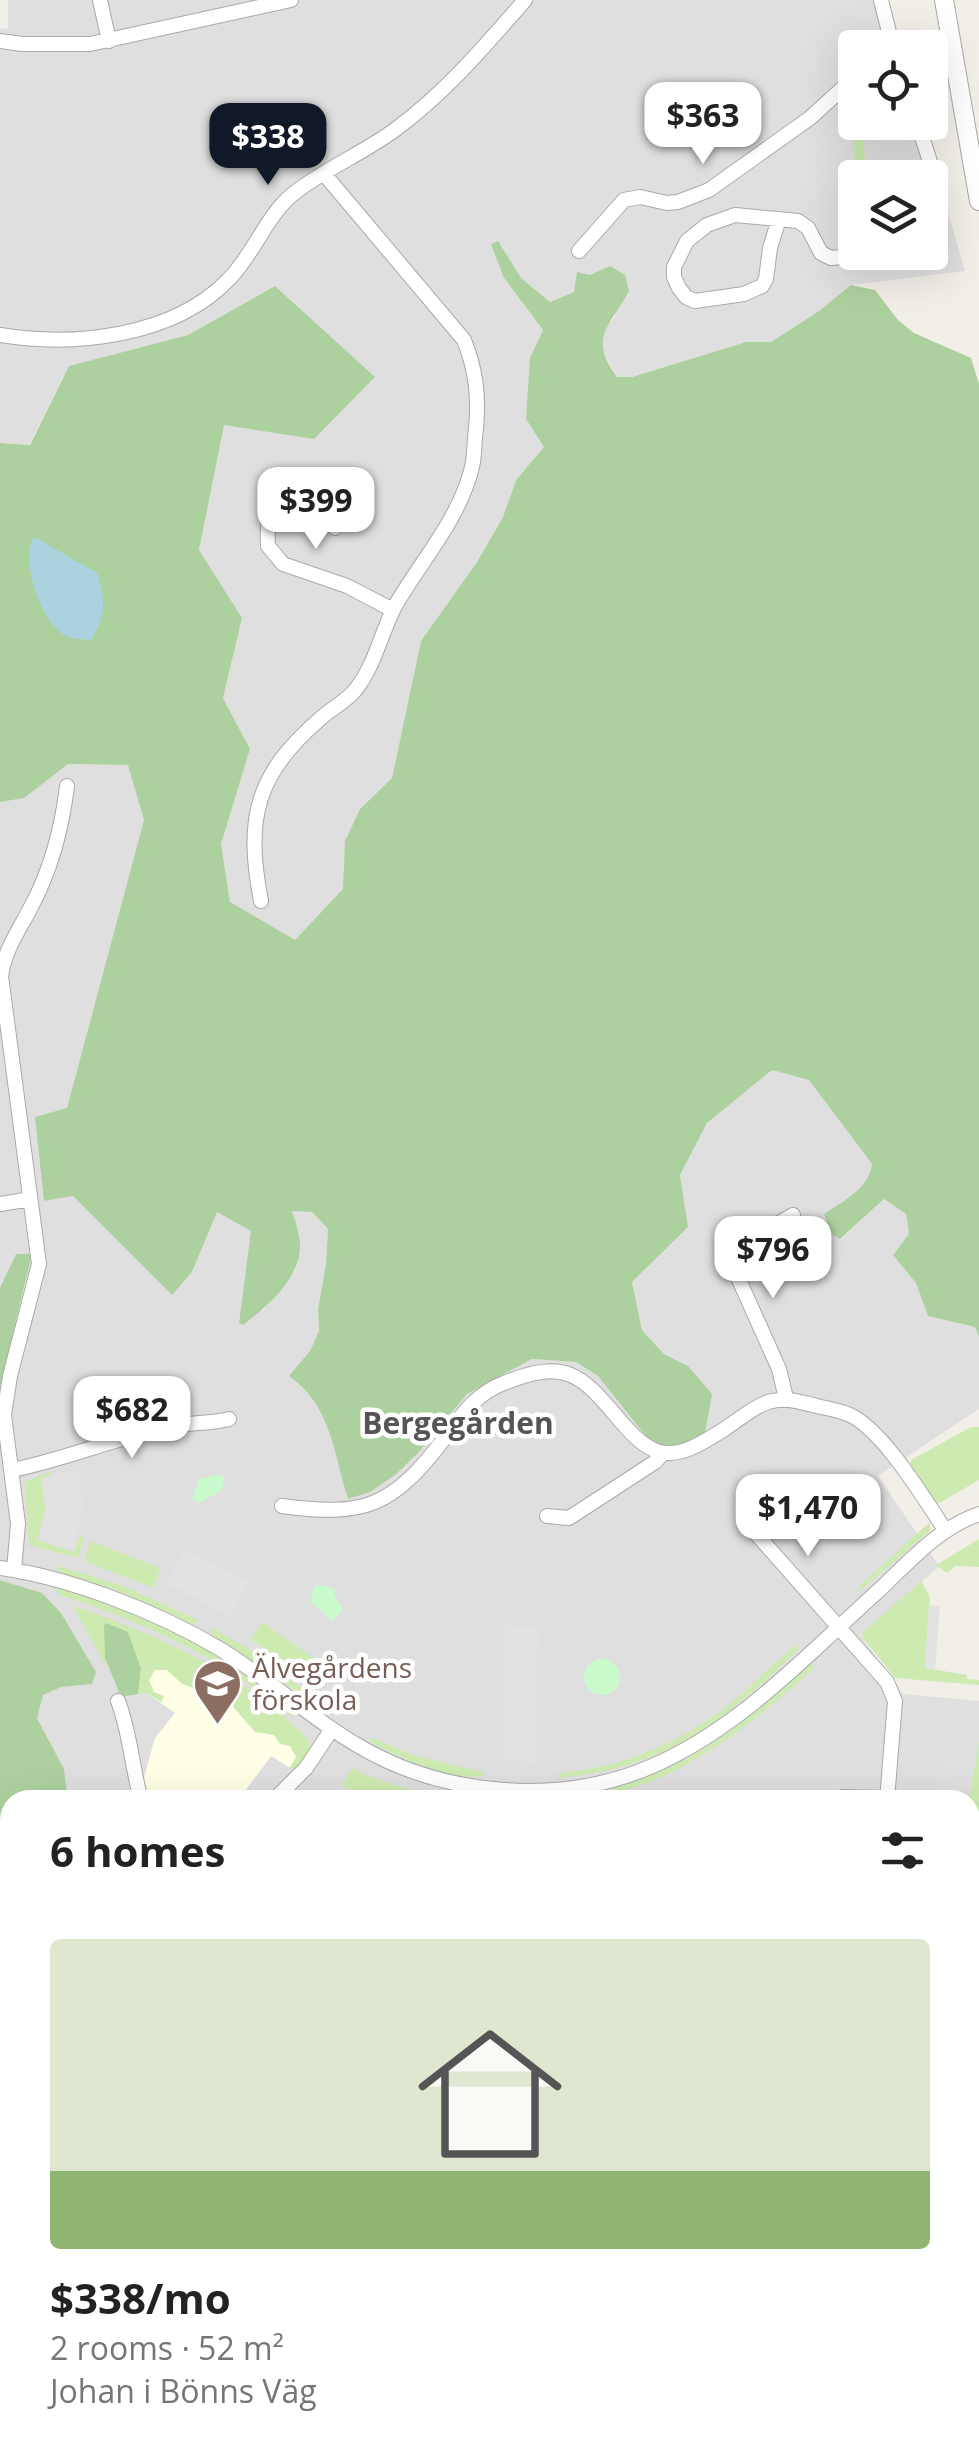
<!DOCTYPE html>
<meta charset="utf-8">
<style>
body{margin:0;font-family:"Open Sans",sans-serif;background:#f6f6f6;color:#222;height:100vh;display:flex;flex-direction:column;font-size:38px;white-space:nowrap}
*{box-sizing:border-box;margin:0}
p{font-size:32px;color:#767676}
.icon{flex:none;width:55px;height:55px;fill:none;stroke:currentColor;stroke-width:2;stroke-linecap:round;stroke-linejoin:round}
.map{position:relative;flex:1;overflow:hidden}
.side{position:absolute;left:0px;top:1790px;width:980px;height:670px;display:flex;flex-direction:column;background:#fff;border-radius:30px 30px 0 0;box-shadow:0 10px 40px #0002}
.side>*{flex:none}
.tools{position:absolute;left:838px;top:30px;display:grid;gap:20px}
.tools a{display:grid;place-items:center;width:110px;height:110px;border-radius:10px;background:#fff;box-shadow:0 10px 40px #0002;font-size:50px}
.price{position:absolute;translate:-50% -85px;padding:0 22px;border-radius:20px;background:#fff;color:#222;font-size:32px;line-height:65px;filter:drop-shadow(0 2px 5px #0008)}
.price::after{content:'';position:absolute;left:50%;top:60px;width:30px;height:22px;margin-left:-15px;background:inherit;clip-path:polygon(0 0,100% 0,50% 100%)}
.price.on{background:#111827;color:#fff}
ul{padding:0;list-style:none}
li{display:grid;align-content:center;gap:20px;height:530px;padding:0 50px}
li+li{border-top:2px solid #e0e0e0}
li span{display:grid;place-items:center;height:310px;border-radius:10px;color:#555}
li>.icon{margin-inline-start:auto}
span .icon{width:180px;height:180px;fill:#fffc;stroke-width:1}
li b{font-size:42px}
h2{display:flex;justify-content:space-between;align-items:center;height:120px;padding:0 50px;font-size:42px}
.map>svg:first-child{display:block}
.residential{fill:#e0dfdf;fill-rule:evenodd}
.education{fill:#ffffe5}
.grass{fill:#cdebb0}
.forest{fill:#add19e}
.park{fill:#c8facc}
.parking{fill:#e2e2e2}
.water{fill:#aad3df}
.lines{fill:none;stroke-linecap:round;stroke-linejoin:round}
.minor-casing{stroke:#a9a9a9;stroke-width:16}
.tertiary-casing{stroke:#a9a9a9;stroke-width:20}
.minor{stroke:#fff;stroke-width:14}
.tertiary{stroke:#fff;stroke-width:18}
.labels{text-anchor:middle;stroke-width:9;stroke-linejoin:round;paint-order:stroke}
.education-label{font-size:28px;fill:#785e54;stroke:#fff;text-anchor:start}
.neighbourhood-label{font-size:30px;font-weight:bold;fill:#555;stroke:#fff}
</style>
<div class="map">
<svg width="979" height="2460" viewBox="0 0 979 2460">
<rect width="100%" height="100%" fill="#f2efe9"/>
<path class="residential" d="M 8,0 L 886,0 L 900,47 L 855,48 L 855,122 L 922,123 L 965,271 L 851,285 L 819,311 L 771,342 L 746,342 L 632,377 L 617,377 L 601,347 L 603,330 L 616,316 L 575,292 L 550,302 L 521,278 L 504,278 L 543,330 L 530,358 L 545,447 L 516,480 L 503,517 L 477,562 L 421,641 L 392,778 L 360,809 L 345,841 L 344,889 L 295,940 L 230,903 L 221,844 L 250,749 L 223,698 L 242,618 L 199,551 L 224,424 L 314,439 L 275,286 L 188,335 L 69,366 L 29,445 L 0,443 L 0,28 L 8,29 ZM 855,178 L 930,178 L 930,252 L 855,252 Z
M 68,764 L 129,765 L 144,820 L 45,1201 L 73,1196 L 172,1294 L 192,1272 L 217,1211 L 252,1231 L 239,1323 L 264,1309 L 295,1271 L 300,1244 L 292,1211 L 311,1211 L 328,1229 L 326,1264 L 318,1309 L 319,1331 L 310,1351 L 290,1376 L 305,1388 L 328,1421 L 348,1499 L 419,1452 L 467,1394 L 532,1359 L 576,1362 L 598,1376 L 652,1444 L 688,1366 L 664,1354 L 642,1330 L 632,1282 L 688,1227 L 680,1175 L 707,1123 L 772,1070 L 809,1079 L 872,1164 L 871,1176 L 859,1190 L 825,1214 L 841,1239 L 884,1199 L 906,1214 L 909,1234 L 894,1256 L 916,1283 L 928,1316 L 976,1327 L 979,1337 L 979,1409 L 878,1476 L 939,1566 L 862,1637 L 903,1694 L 979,1701 L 979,1777 L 970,1800 L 68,1800 L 64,1769 L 37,1718 L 42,1695 L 61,1687 L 92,1684 L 42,1593 L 0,1580 L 0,1387 L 28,1277 L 0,1288 L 0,802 L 24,797 Z
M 10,2353 L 10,2450 L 863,2450 L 862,2460 L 0,2460 L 0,2374 Z"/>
<path class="education" d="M 127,1641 L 220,1689 L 306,1754 L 290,1768 L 271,1756 L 245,1791 L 255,1800 L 148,1800 L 143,1781 L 155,1738 L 175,1713 L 147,1693 Z"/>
<path class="grass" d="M 857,123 L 867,123 L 863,141 L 867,177 L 855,177 L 853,136 Z
M 971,1427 L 979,1427 L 979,1480 L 936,1505 L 910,1467 L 911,1460 Z
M 49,1472 L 53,1474 L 41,1479 L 45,1508 L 37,1540 L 74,1552 L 80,1536 L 84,1538 L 78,1558 L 29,1545 L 25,1482 Z
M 930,1522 L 930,1531 L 857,1593 L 861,1584 Z
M 979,1539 L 979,1567 L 956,1566 L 947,1573 L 936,1565 Z
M 91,1541 L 160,1568 L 154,1588 L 84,1561 Z
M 58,1566 L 123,1586 L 200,1621 L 191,1624 L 116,1590 L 57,1572 Z
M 921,1581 L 930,1597 L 925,1668 L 967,1675 L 967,1679 L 979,1680 L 979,1685 L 895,1678 L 863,1638 L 862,1633 Z
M 52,1588 C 131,1598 235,1662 295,1714 L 292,1717 C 224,1659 144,1622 60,1595 Z
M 77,1607 C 154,1633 255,1679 309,1741 L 310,1751 L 299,1768 L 289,1769 L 296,1757 L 290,1746 L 280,1744 L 274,1735 L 255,1732 L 228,1701 L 182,1684 L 167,1670 L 155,1670 L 149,1680 L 154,1692 L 164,1696 L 161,1702 L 147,1693 L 138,1694 L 141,1668 L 128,1632 L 105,1658 L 107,1668 L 74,1608 Z
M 262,1622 L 322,1664 L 324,1671 L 315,1683 L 251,1639 Z
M 211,1627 L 247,1648 L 308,1693 L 305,1697 L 216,1638 L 211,1633 Z
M 796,1645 L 799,1648 C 728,1720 662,1770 557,1778 L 559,1773 C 622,1768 683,1742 731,1703 C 754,1684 773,1663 796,1645 Z
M 812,1663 L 814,1668 C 742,1732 661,1800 558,1800 C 587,1788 624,1785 655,1773 C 716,1750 763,1706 812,1663 Z
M 373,1738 L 413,1755 L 482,1772 L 484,1776 C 445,1781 402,1759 368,1740 Z
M 979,1741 L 979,2085 L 970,2175 L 969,1800 Z
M 353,1767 L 362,1774 L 441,1800 L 368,1800 L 342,1786 Z"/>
<path class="forest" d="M 498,241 L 521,278 L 550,302 L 574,292 L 577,272 L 590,275 L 610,266 L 625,275 L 629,291 C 609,328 588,337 617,377 L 632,377 L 746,342 L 771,342 L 819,311 L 851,285 L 875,290 L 898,320 L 914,333 L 971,358 L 979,384 L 979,1337 L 975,1327 L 928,1316 L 916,1283 L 893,1255 L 909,1234 L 906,1214 L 884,1199 L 840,1239 L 832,1234 L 824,1214 C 843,1201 869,1189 872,1164 L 809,1080 L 772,1070 L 707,1123 L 680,1175 L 688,1227 L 632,1282 L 642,1330 L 664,1354 L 688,1366 L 712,1394 L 705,1433 L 675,1447 L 652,1444 L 598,1376 L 576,1362 L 532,1359 L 467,1394 L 419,1452 L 395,1475 L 370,1492 L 348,1499 C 334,1454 331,1405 289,1376 L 310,1351 L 319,1331 L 318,1309 L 326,1264 L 328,1229 L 312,1212 L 292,1211 C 295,1221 299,1232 300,1243 C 302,1277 268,1306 243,1325 L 239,1323 L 251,1231 L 217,1212 L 192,1272 L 172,1295 L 73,1196 L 44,1201 L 35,1117 L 67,1108 L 144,820 L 128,765 L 68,764 L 24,798 L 0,802 L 0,443 L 30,445 L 69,366 L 188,335 L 275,286 L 375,377 L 314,439 L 224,425 L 199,550 L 242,618 L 223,698 L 250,749 L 221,844 L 230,902 L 295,940 L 343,889 L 345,841 L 360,809 L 392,778 L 421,641 L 477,562 L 503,517 L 516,480 L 544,447 L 526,419 L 530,358 L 543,330 L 504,278 L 491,244 Z
M 16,1254 L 32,1254 L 0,1387 L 0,1288 Z
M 0,1580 L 42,1593 L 61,1613 L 96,1672 L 92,1684 L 61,1687 L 43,1695 L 37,1718 L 64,1769 L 68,1800 L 10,1800 L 10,2353 L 0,2374 Z
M 106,1623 L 128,1632 L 141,1668 L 138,1694 L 121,1697 L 105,1658 L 104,1625 Z"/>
<path class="park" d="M 217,1474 L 225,1477 L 221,1491 L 199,1503 L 192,1499 L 199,1480 Z
M 321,1585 L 335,1589 L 334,1594 L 343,1610 L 333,1621 L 310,1601 L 314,1587 Z
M584 1677a18 18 0 1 1 36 0a18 18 0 1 1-36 0Z"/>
<path class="parking" d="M 78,1469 L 83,1505 L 74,1550 L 39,1539 L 46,1507 L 42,1478 Z
M 184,1549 L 248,1581 L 231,1616 L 166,1583 Z
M 929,1605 L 940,1606 L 935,1669 L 925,1668 Z
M 505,1625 L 538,1627 L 536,1761 L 503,1760 Z"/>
<path class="water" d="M 34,537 L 97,573 C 106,600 106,616 91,640 C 84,639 74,640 68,637 C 42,625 19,561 34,537 Z"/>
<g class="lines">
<defs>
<path id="minor" d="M 100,0 L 109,41
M 881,0 L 893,48
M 0,41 L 22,44 L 90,44 L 291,0
M 917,122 C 926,152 954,215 930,240
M 779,219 L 770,248 L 766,279 L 762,286 L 744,294 L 695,301 L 686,297 L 679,288 L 674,277 L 674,267 L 687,241 L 707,225 L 735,215 L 798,221 L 808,228 L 821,253 L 831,258 L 893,252
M 579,251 L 624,200 L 640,197 L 667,203 L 678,202 L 709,190 L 810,118 L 855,77
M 0,335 C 74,347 174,337 229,279 C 254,254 266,216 293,194 C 324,169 364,153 396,129 C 445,93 485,46 525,0
M 335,528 L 309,494 L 304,490 C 271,490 266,520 268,546 L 283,564 L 347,586 L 393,610
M 261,901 C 245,818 256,774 321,718 C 332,708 347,701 356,689 C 375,665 381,633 395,606 C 421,561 460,518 472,467 C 475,455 474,441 476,429 C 479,396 476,370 464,340 L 325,175
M 0,1204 L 30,1199
M 786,1398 L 779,1369 L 727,1253 L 793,1215
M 12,1470 C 67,1459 119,1436 174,1426 C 193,1422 210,1424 229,1419
M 282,1506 C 365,1517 392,1507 444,1439 C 462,1415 475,1394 504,1383 C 571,1356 583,1378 624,1425 C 634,1437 646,1448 660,1452 C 683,1457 705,1441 723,1430 C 737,1421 753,1407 768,1402 C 784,1397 797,1401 813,1405 C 824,1408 839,1410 850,1415 C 884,1431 924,1499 946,1531
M 547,1516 L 569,1518 L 655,1462 L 663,1453
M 745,1521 L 887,1682 L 895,1701 L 887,1800
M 0,1568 C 71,1578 158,1612 220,1649 C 268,1678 309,1717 357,1745 C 442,1796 559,1806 650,1767 C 739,1729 806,1656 877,1592 C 908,1563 938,1528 979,1514
M 14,1570 L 18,1524 L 4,1415 L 10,1376 L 39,1264 L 1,976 C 5,948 20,929 32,905 C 52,867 62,828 67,786
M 118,1701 C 130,1732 132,1767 141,1800
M 274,1800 L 306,1768 L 332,1729
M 835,1800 L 842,1797 L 887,1798
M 64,2450 L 65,2460
M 189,2450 L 189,2460
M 674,2450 L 916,2455
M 425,2460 L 426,2450
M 601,2460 L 601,2450"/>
<path id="tertiary" d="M 944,0 L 979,201
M 970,2244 L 979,2160
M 970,2432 L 979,2446
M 916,2460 L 916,2450"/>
</defs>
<use href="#minor" class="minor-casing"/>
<use href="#tertiary" class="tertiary-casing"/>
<use href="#minor" class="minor"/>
<use href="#tertiary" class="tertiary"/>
</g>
<defs>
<symbol id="school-pin" viewBox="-11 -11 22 30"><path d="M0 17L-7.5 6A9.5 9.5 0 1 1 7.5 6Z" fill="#8d6e63" stroke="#fff"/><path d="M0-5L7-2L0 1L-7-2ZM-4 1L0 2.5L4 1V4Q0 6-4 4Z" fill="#fff"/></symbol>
</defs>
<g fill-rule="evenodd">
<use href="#school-pin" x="190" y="1656" width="55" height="75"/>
</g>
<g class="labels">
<g class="education-label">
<text x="252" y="1678">Älvegårdens<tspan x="252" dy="32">förskola</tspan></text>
</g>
<g class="neighbourhood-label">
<text x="458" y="1434">Bergegården</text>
</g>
</g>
</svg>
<div class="tools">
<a><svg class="icon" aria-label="locate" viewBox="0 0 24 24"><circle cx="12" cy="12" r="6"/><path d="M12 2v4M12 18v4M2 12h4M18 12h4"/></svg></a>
<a><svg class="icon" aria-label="layers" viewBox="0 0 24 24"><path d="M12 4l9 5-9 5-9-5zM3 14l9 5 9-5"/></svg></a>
</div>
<b class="price" style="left:703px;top:167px">$363</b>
<b class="price on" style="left:268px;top:188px">$338</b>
<b class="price" style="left:316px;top:552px">$399</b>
<b class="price" style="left:773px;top:1301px">$796</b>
<b class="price" style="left:132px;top:1461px">$682</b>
<b class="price" style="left:808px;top:1559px">$1,470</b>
<section class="side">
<h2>6 homes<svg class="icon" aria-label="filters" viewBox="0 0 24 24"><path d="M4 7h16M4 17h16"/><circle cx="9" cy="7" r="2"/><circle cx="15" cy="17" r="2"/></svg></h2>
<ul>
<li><span style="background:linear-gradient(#dfe7d0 75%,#8fb573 0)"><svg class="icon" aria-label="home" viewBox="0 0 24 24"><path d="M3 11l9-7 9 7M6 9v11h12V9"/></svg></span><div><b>$338/mo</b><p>2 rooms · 52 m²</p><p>Johan i Bönns Väg</p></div></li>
</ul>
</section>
</div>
